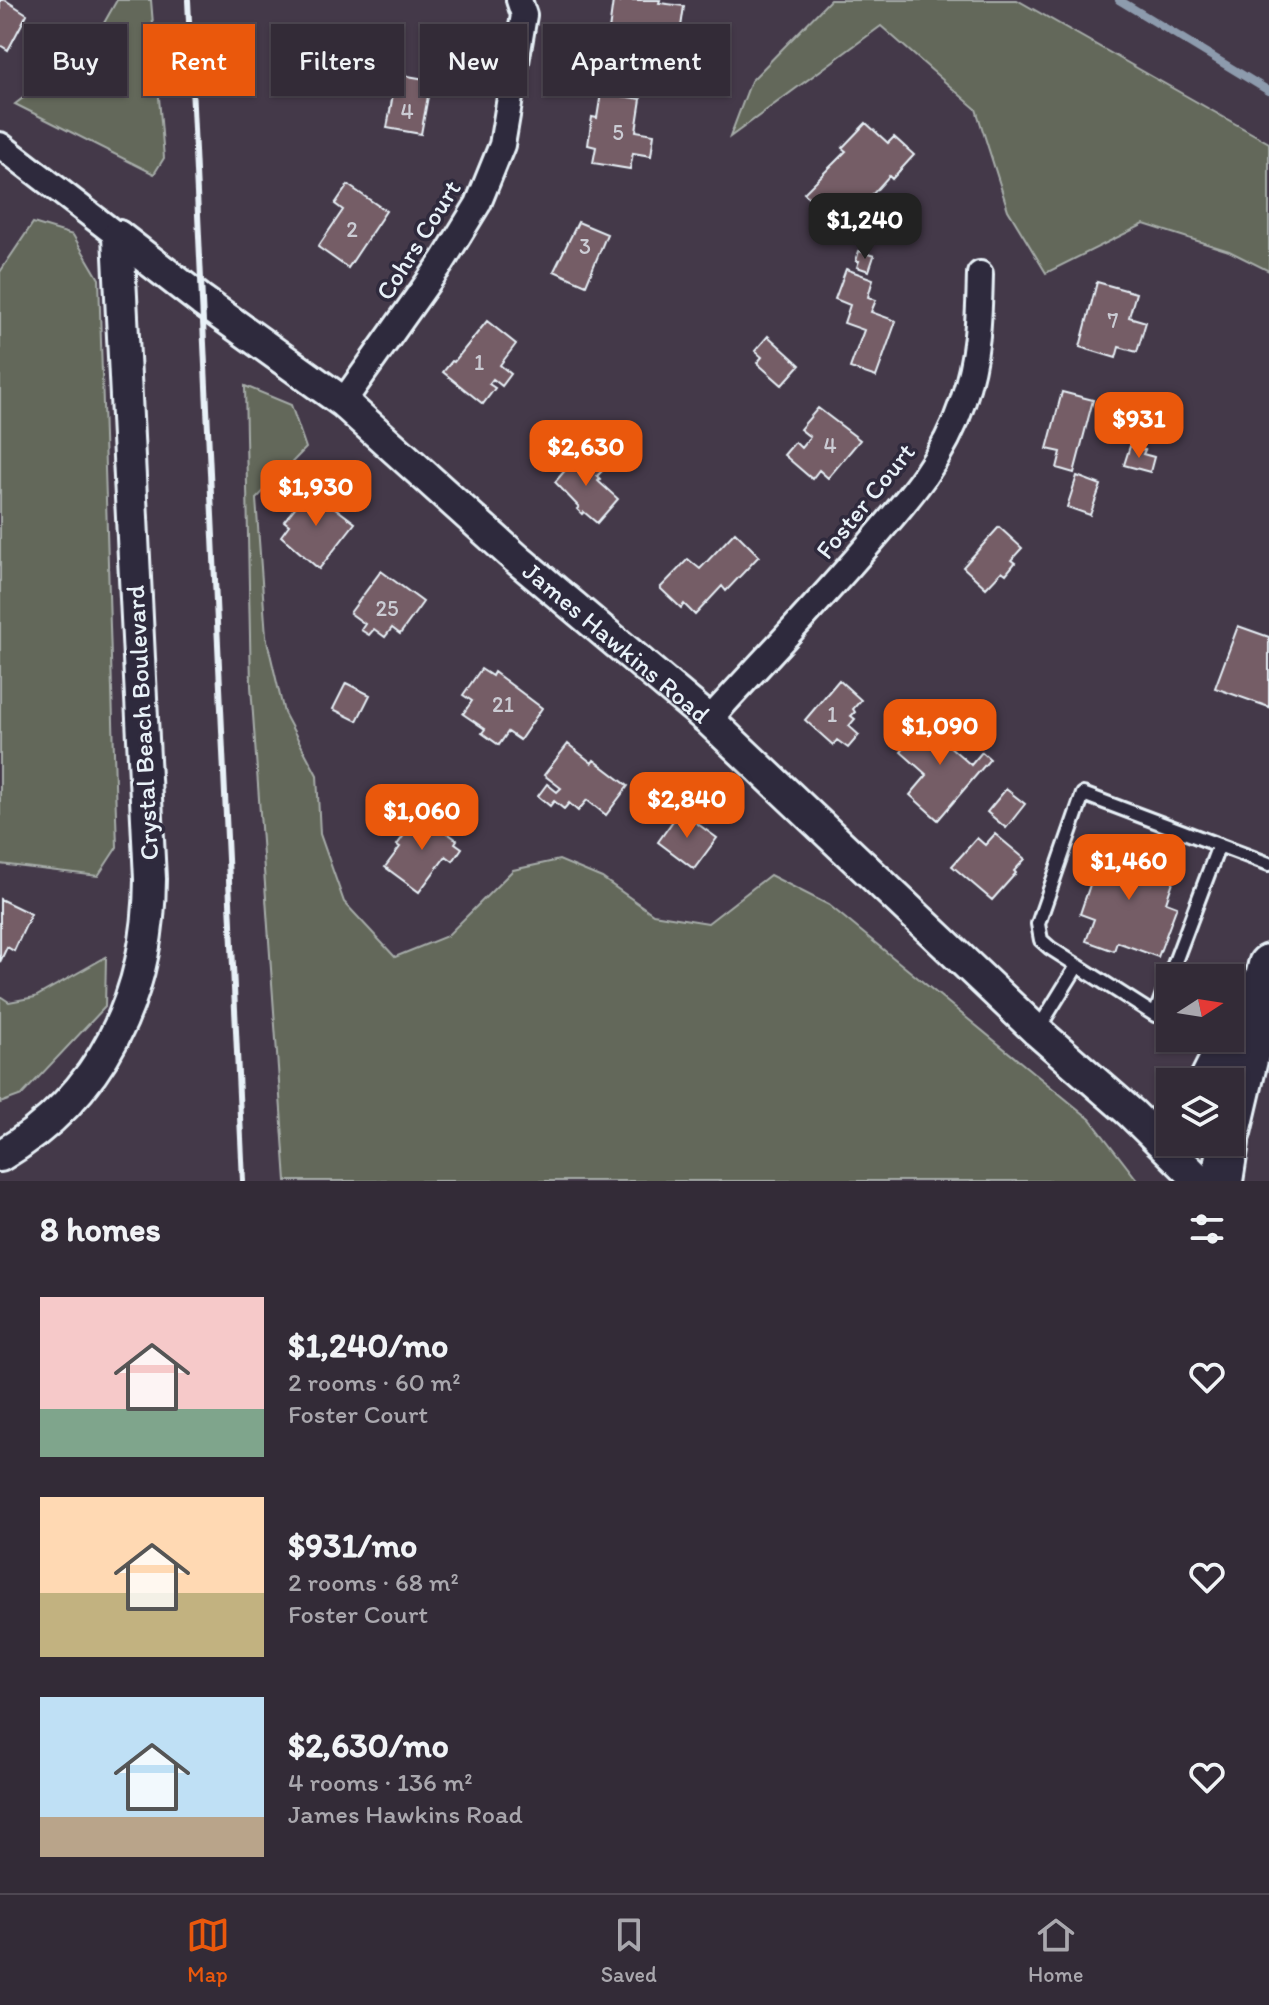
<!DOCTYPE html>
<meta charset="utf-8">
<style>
body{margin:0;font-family:Itim,sans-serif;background:#3b333f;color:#f1f3f6;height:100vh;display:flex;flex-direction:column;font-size:30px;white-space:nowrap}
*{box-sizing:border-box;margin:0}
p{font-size:26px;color:#a9a7ad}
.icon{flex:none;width:44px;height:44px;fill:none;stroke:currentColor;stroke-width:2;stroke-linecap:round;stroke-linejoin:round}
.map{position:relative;height:1181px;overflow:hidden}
.panel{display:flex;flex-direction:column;background:#332b37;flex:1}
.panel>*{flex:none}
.banner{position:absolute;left:24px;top:24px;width:800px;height:72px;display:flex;gap:16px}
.needle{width:52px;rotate:78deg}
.controls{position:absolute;left:1156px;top:964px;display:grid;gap:16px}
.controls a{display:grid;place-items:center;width:88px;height:88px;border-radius:0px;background:#332b37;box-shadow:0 2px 6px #0004,0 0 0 2px #4e4752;font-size:40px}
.price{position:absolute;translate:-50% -68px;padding:0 18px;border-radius:16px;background:#ea580c;color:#fff;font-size:26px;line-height:52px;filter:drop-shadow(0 2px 4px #0008)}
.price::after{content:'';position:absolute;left:50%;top:48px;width:24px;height:18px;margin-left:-12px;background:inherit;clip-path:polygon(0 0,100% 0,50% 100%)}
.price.on{background:#222;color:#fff}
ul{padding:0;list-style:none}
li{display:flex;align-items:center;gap:24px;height:200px;padding:0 40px}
li span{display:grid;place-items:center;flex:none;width:224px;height:160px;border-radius:0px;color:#555}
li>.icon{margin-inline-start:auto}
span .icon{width:96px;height:96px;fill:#fffc;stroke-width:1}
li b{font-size:34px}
h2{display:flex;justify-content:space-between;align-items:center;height:96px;padding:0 40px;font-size:34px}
.pill{padding:0 28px;border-radius:0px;background:#332b37;box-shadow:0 2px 6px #0004,0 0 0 2px #4e4752;font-size:28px;line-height:72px}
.pill.on{background:#ea580c;color:#fff}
.tabs{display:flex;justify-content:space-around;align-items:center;height:112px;border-top:2px solid #4e4752;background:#332b37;font-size:22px;color:#a9a7ad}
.tabs a{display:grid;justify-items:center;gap:4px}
.tabs .on{color:#ea580c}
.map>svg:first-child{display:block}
.green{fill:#63685a;stroke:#a6aca9;stroke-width:2}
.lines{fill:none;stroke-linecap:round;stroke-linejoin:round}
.stream{stroke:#8d9bad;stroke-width:8}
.building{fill:#755d66;stroke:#e8f1f8;stroke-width:2}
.service-casing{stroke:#e8f1f8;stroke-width:18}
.minor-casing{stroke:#e8f1f8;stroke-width:30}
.tertiary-casing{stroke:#e8f1f8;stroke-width:36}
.primary-casing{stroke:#e8f1f8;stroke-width:46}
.service{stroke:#2f2a3d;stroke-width:12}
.minor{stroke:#2f2a3d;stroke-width:24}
.tertiary{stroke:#2f2a3d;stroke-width:30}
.primary{stroke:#2f2a3d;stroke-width:40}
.rail{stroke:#e8f1f8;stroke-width:6}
.labels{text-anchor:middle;stroke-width:7;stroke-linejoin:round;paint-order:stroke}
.number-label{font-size:22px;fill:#cbccd4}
.street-label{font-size:26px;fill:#e8f1f8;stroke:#2f2a3d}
</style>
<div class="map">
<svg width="1269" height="1181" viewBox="0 0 1269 1181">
<rect width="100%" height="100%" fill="#443949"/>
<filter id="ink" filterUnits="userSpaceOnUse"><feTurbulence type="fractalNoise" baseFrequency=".0125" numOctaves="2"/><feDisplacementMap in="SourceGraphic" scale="16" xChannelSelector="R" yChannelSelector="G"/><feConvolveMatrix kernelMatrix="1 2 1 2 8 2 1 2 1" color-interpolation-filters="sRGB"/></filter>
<g filter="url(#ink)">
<path class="green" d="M 117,0 L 151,0 L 164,158 L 154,174 L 15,104 L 91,46 Z
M 830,0 L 1017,0 L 1269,143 L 1269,271 L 1229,251 L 1144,224 L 1046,273 L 1008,210 L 976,109 L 881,26 L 730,137 L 751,81 Z
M 33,223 L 73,235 L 99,279 L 117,847 L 98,876 L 0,864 L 0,272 Z
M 245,386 L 291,405 L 306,448 L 256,499 L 266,636 L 284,713 L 317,775 L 320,834 L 344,902 L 395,957 L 447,936 L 513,870 L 559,860 L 602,878 L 653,914 L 708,923 L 770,875 L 829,905 L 1090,1119 L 1138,1181 L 286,1181 L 251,686 Z
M 106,957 L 105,1007 L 22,1095 L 0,1103 L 0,996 L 9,1002 L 35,997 Z"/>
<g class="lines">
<path class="stream" d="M 1119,0 L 1269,91"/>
</g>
<path class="building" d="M 0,0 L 5,0 L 27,14 L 8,50 L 0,45 Z
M 619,0 L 660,0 L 659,3 L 684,6 L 678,48 L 652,44 L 651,55 L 616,50 L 619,31 L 609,30 L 613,1 L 619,2 Z
M 304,28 L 320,30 L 318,46 L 302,44 Z
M 396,74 L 431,80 L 421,134 L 387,128 L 393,94 L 386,93 L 387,83 L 394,84 Z
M 601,93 L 641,99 L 636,131 L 654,134 L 651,156 L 633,153 L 630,169 L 593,163 L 596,147 L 588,145 L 592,117 L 597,118 Z
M 866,123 L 888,143 L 894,137 L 914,155 L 892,179 L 889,176 L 862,206 L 865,209 L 845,230 L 804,193 L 846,151 L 842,148 Z
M 348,185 L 386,211 L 348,268 L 318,247 L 343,210 L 335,204 Z
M 578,222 L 607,234 L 586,285 L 554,271 Z
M 859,251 L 874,256 L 869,271 L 857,267 L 859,261 L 856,261 Z
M 846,269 L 873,279 L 868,297 L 876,300 L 871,312 L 896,321 L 876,377 L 850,368 L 864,330 L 844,323 L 850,305 L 835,299 Z
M 1097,282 L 1136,293 L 1129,317 L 1146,322 L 1137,352 L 1119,347 L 1116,358 L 1080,347 Z
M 487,321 L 516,344 L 500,365 L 511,374 L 502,386 L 493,379 L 489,384 L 495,388 L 483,404 L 443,372 L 452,361 L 454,362 Z
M 768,336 L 800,365 L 782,385 L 757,363 L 762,357 L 755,351 Z
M 1062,392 L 1093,400 L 1074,473 L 1057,468 L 1061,452 L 1047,449 Z
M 818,408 L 860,440 L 828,478 L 819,470 L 812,479 L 784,455 L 795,442 L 801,448 L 810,437 L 800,429 Z
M 1130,446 L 1145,450 L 1143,454 L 1154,457 L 1150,472 L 1124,465 Z
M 581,452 L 602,471 L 597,476 L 600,479 L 598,481 L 618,499 L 597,523 L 584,512 L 582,514 L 577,509 L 579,507 L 555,482 Z
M 1077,476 L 1101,485 L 1090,515 L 1067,507 Z
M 310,489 L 355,523 L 319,569 L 281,536 L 289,525 L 284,521 Z
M 999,527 L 1022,548 L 1011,560 L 1015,563 L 1006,574 L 1002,571 L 986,588 L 963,567 Z
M 735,532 L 759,556 L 726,591 L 722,586 L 695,615 L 684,604 L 681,608 L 660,588 L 688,559 L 700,569 Z
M 381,571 L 423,602 L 400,634 L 392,628 L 385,637 L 374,629 L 369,635 L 361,630 L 365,624 L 350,613 Z
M 1238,626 L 1269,637 L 1269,707 L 1215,688 Z
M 481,669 L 492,676 L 494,672 L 542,708 L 520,740 L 508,732 L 499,745 L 482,733 L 485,729 L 463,714 L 472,701 L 463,695 Z
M 839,680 L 861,700 L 853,709 L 855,712 L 851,716 L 855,719 L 849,726 L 859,735 L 848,748 L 837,740 L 833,745 L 805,720 Z
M 346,683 L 370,695 L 357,721 L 333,709 Z
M 932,715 L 956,735 L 948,745 L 971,765 L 982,752 L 990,759 L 938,820 L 910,795 L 927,775 L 901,752 Z
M 568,744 L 592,763 L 594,760 L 628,786 L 606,815 L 587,800 L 578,811 L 569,803 L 564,809 L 554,801 L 550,806 L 538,796 L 547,784 L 557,792 L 561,788 L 544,775 Z
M 1006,789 L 1025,804 L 1006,828 L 987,812 Z
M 680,811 L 717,838 L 694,869 L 658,842 Z
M 420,813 L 457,840 L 455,843 L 462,848 L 453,861 L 446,856 L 419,892 L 385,867 L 400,847 L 397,845 Z
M 995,834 L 1025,859 L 1014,871 L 1016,873 L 992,900 L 952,866 L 977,838 L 985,845 Z
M 1104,844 L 1177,870 L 1166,902 L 1177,906 L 1158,957 L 1117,942 L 1114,951 L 1086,941 L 1094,919 L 1080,914 Z
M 0,899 L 31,914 L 14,951 L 7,947 L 0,962 Z"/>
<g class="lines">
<defs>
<path id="service" d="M 1219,845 L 1155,1015 L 1050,948 L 1041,940 L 1038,924 L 1083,794 L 1269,864
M 1037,1031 L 1077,966"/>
<path id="minor" d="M 0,145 L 118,236
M 343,402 L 443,261 L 478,204 L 502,145 L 524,15 L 519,0
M 709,720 C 760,664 812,610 862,552 C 903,505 943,462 963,401 C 978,356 979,320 980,274"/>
<g id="tertiary">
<path id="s1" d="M 118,236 L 202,301 L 343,402 L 517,559 L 709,720 L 1037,1031 L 1131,1113 L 1200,1181"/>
<path d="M 1230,1013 L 1266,973"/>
<path d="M 1204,1082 L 1214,1062 L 1221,1038"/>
<path d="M 0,1156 C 103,1095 149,996 150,879 L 118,236"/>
</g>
<path id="primary" d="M 1230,1132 L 1269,965
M 1222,1181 L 1228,1142"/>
</defs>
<use href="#service" class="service-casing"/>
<use href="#minor" class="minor-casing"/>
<use href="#tertiary" class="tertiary-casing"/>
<use href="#primary" class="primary-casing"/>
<use href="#service" class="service"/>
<use href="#minor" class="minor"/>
<use href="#tertiary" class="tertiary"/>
<use href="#primary" class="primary"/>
<path class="rail" d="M 188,0 L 243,1181"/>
</g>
</g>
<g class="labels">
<g class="number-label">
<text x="407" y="119">4</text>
<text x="618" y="140">5</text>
<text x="352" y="237">2</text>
<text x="585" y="254">3</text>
<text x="1113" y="328">7</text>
<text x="479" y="370">1</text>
<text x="830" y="453">4</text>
<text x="387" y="616">25</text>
<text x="503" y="712">21</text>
<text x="832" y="722">1</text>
</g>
<g class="street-label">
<text transform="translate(418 240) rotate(-58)" y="9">Cohrs Court</text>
<text transform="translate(865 501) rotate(-51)" y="9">Foster Court</text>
<text dy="9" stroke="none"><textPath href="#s1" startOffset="644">James Hawkins Road</textPath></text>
<text transform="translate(142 723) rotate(-93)" y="9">Crystal Beach Boulevard</text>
</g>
</g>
</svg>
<div class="controls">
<a><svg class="needle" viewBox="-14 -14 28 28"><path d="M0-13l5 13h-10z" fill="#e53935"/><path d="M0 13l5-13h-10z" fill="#a9a7ad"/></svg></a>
<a><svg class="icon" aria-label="layers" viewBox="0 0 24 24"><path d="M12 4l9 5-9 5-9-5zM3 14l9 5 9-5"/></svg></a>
</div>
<b class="price on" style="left:865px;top:261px">$1,240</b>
<b class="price" style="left:1139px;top:460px">$931</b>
<b class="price" style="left:586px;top:488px">$2,630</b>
<b class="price" style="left:316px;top:528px">$1,930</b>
<b class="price" style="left:940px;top:767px">$1,090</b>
<b class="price" style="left:687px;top:840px">$2,840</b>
<b class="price" style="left:422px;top:852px">$1,060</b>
<b class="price" style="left:1129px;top:902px">$1,460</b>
<div class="banner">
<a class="pill">Buy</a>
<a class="pill on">Rent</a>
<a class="pill">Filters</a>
<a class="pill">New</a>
<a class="pill">Apartment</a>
</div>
</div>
<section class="panel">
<h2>8 homes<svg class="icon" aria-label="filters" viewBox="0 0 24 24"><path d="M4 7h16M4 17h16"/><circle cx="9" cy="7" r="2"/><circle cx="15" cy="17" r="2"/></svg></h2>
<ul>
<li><span style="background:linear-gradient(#f6c9c9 70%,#7fa58c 0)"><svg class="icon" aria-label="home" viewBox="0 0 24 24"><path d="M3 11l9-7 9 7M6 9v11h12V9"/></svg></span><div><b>$1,240/mo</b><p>2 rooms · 60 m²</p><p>Foster Court</p></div><svg class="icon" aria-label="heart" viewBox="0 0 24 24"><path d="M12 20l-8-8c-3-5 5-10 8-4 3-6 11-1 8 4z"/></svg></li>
<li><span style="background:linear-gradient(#ffd9b3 60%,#c2b280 0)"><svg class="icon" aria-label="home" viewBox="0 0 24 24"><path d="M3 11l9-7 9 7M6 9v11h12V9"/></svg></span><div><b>$931/mo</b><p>2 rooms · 68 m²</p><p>Foster Court</p></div><svg class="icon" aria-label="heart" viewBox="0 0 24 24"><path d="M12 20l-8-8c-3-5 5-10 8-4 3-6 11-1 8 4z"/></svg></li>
<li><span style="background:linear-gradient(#bfe0f5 75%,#b9a48a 0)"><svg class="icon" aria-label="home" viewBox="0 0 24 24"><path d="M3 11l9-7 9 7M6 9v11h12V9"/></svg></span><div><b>$2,630/mo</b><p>4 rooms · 136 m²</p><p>James Hawkins Road</p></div><svg class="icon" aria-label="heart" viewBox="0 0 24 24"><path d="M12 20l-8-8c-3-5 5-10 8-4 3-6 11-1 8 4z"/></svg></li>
</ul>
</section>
<nav class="tabs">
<a class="on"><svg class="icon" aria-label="map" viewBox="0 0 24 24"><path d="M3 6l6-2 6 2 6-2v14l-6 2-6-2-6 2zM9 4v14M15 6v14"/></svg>Map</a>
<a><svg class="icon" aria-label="saved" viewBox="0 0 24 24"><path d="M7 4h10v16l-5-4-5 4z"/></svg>Saved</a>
<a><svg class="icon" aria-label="home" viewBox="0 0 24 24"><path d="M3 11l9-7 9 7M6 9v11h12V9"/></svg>Home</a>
</nav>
